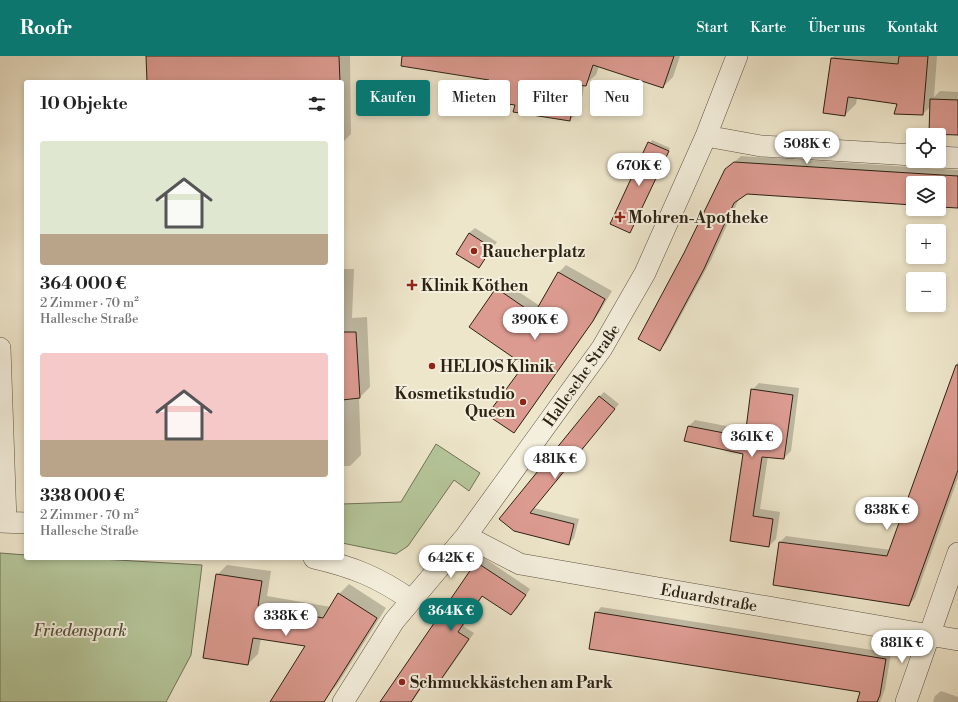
<!DOCTYPE html>
<html lang="de">
<meta charset="utf-8">
<style>
body{margin:0;font-family:"Libre Bodoni",serif;background:#f2f2f2;color:#222;height:100vh;display:flex;flex-direction:column;font-size:15px;white-space:nowrap}
*{box-sizing:border-box;margin:0}
p{font-size:13px;color:#767676}
.icon{flex:none;width:22px;height:22px;fill:none;stroke:currentColor;stroke-width:2;stroke-linecap:round;stroke-linejoin:round}
.map{position:relative;flex:1;overflow:hidden}
.side{position:absolute;left:24px;top:24px;width:320px;height:480px;display:flex;flex-direction:column;background:#fff;border-radius:4px;box-shadow:0 2px 6px #0003}
.side>*{flex:none}
.hud{position:absolute;left:356px;top:24px;width:380px;height:36px;display:flex;gap:8px}
.tools{position:absolute;left:906px;top:72px;display:grid;gap:8px}
.tools a{display:grid;place-items:center;width:40px;height:40px;border-radius:4px;background:#fff;box-shadow:0 2px 6px #0003;font-size:20px}
.price{position:absolute;translate:-50% -34px;padding:0 9px;border-radius:14px;background:#fff;color:#222;font-size:13px;line-height:26px;filter:drop-shadow(0 1px 2px #0008)}
.price::after{content:'';position:absolute;left:50%;top:24px;width:12px;height:9px;margin-left:-6px;background:inherit;clip-path:polygon(0 0,100% 0,50% 100%)}
.price.current{background:#0f766e;color:#fff}
ul{padding:0;list-style:none}
li{display:grid;align-content:center;gap:8px;height:212px;padding:0 16px}
li span{display:grid;place-items:center;height:124px;border-radius:4px;color:#555}
li>.icon{margin-inline-start:auto}
span .icon{width:72px;height:72px;fill:#fffc;stroke-width:1}
li b{font-size:17px}
h2{display:flex;justify-content:space-between;align-items:center;height:48px;padding:0 16px;font-size:17px}
.chip{padding:0 14px;border-radius:4px;background:#fff;box-shadow:0 2px 6px #0003;font-size:14px;line-height:36px}
.chip.current{background:#0f766e;color:#fff}
header{display:flex;align-items:center;gap:24px;box-sizing:border-box;height:56px;padding:0 20px;background:#0f766e;color:#fff}
header strong{font-size:19px}
nav{display:flex;gap:22px;margin-inline-start:auto;font-size:14px}
.map>svg:first-child{display:block}
.green{fill:#b5c69a;stroke:#717457}
.shadow{fill:#0003}
.building{fill:#dc9b91;stroke:#2d2214}
.lines{fill:none;stroke-linecap:round;stroke-linejoin:round}
.street-casing{stroke:#5d5342;stroke-width:22}
.street{stroke:#f4efdd;stroke-width:21}
.poi-dot{fill:#8f2418;stroke:#f4efdd;stroke-width:1.5}
.labels{text-anchor:middle;stroke-width:4;stroke-linejoin:round;paint-order:stroke}
.poi-label{font-size:16px;font-weight:bold;fill:#2d2214;stroke:#f4efdd;text-anchor:start}
.street-label{font-size:16px;fill:#2d2214;stroke:#f4efdd}
.park-label{font-size:16px;font-style:italic;fill:#56533c;stroke:#f4efdd}
</style>
<header>
<strong>Roofr</strong>
<nav><a>Start</a><a>Karte</a><a>Über uns</a><a>Kontakt</a></nav>
</header>
<div class="map">
<svg width="958" height="646" viewBox="0 0 958 646">
<rect width="100%" height="100%" fill="#eee6cb"/>
<filter id="stains"><feTurbulence type="fractalNoise" baseFrequency=".005" numOctaves="4"/><feColorMatrix values="0 0 0 0 .2 0 0 0 0 .09 0 0 0 0 .02 0 0 0 .5 -.17"/></filter>
<radialGradient id="worn" r=".72"><stop offset=".6" stop-color="#630" stop-opacity="0"/><stop offset="1" stop-color="#630" stop-opacity=".3"/></radialGradient>
<path class="green" d="M 436,388 L 480,417 L 469,435 L 454,424 L 408,490 L 396,498 L 342,487 L 342,448 L 401,446 Z
M 0,497 L 26,499 L 26,502 L 83,502 L 202,509 L 191,599 L 166,646 L 0,646 Z"/>
<path class="shadow" d="M 147,0 L 350,0 L 351,78 L 342,87 L 342,26 L 148,26 Z
M 407,0 L 680,0 L 673,21 L 663,31 L 599,10 L 596,19 L 584,29 L 580,54 L 570,64 L 516,49 L 490,23 Z
M 834,0 L 937,0 L 934,41 L 940,35 L 958,36 L 958,78 L 931,50 L 923,58 L 898,47 L 857,42 L 856,48 L 845,59 L 824,57 L 832,2 Z
M 652,84 L 670,92 L 629,176 L 611,168 Z
M 741,100 L 958,114 L 958,151 L 939,149 L 939,127 L 913,127 L 913,148 L 746,137 L 739,143 L 710,206 L 666,287 L 660,293 L 685,197 L 726,114 Z
M 475,172 L 497,186 L 479,211 L 469,177 Z
M 566,209 L 612,235 L 599,257 L 520,369 L 513,376 L 525,308 L 497,233 L 504,226 L 540,250 L 559,216 Z
M 342,213 L 354,213 L 352,262 L 367,261 L 370,331 L 359,342 L 361,399 L 350,410 L 342,410 Z
M 958,305 L 958,422 L 915,542 L 909,549 L 780,486 L 786,480 L 891,494 Z
M 759,327 L 799,332 L 791,395 L 784,402 L 768,400 L 760,453 L 780,456 L 776,483 L 769,490 L 731,484 L 745,397 L 688,371 L 695,364 L 747,374 L 752,334 Z
M 604,336 L 619,348 L 534,452 L 579,463 L 574,482 L 569,487 L 514,474 L 599,341 Z
M 483,501 L 530,533 L 517,553 L 511,558 L 483,539 L 463,570 L 474,577 L 443,622 L 437,628 L 428,622 L 412,646 L 381,646 Z
M 227,509 L 271,515 L 267,540 L 331,551 L 339,538 L 349,528 L 386,552 L 337,629 L 322,646 L 272,646 L 307,589 L 261,582 L 258,598 L 248,608 L 217,519 Z
M 601,551 L 891,597 L 885,633 L 880,646 L 858,646 L 862,635 L 596,557 Z
M 941,635 L 958,641 L 958,646 L 933,646 L 935,640 Z"/>
<path class="building" d="M 146,0 L 339,0 L 340,26 L 147,26 Z
M 402,0 L 674,0 L 663,32 L 593,9 L 586,30 L 576,29 L 570,65 L 513,56 L 515,49 L 485,45 L 489,24 L 401,10 Z
M 899,0 L 928,0 L 923,59 L 894,58 L 897,48 L 848,41 L 845,60 L 823,57 L 831,2 L 898,8 Z
M 930,43 L 958,44 L 958,79 L 929,78 Z
M 648,86 L 669,95 L 630,177 L 610,168 Z
M 734,106 L 958,120 L 958,152 L 939,151 L 939,127 L 913,127 L 913,149 L 747,138 L 734,147 L 704,213 L 660,295 L 638,283 L 684,197 L 725,113 Z
M 469,177 L 492,192 L 479,212 L 456,198 Z
M 558,216 L 605,243 L 593,265 L 514,377 L 487,359 L 524,309 L 469,271 L 496,232 L 534,258 Z
M 342,276 L 356,276 L 360,342 L 342,344 Z
M 956,309 L 958,309 L 958,414 L 909,550 L 773,529 L 779,486 L 887,500 Z
M 751,333 L 793,339 L 784,403 L 762,401 L 753,460 L 773,463 L 769,491 L 730,485 L 743,398 L 684,385 L 688,370 L 745,381 Z
M 599,340 L 615,353 L 530,457 L 574,468 L 569,489 L 514,475 L 499,463 Z
M 476,506 L 526,539 L 511,559 L 482,540 L 458,576 L 469,583 L 437,629 L 427,622 L 411,646 L 380,646 Z
M 216,518 L 262,525 L 258,550 L 323,562 L 338,537 L 377,562 L 324,646 L 270,646 L 305,590 L 253,582 L 248,609 L 203,602 Z
M 595,556 L 886,603 L 880,639 L 877,646 L 857,646 L 860,636 L 589,593 Z"/>
<g class="lines">
<defs>
<path id="street" d="M 706,80 L 761,90 L 913,99
M 939,101 L 958,102
M 0,292 L 6,466
M 0,466 L 26,467
M 466,480 L 520,508 L 958,584
M 314,502 C 353,511 378,521 411,544
M 343,646 L 394,565 L 466,480 L 602,292 L 645,217 L 706,80 L 737,0
M 906,646 L 958,497"/>
</defs>
<use href="#street" class="street-casing"/>
<use href="#street" class="street"/>
</g>
<g class="poi-dot">
<path d="M618 155h4v4h4v4h-4v4h-4v-4h-4v-4h4z"/>
<circle cx="474" cy="195" r="4"/>
<path d="M410 223h4v4h4v4h-4v4h-4v-4h-4v-4h4z"/>
<circle cx="432" cy="310" r="4"/>
<circle cx="523" cy="346" r="4"/>
<circle cx="402" cy="626" r="4"/>
</g>
<g class="labels">
<g class="poi-label">
<text x="628" y="167">Mohren-Apotheke</text>
<text x="482" y="201">Raucherplatz</text>
<text x="421" y="235">Klinik Köthen</text>
<text x="440" y="316">HELIOS Klinik</text>
<text x="515" y="343" text-anchor="end">Kosmetikstudio<tspan x="515" dy="18">Queen</tspan></text>
<text x="410" y="632">Schmuckkästchen am Park</text>
</g>
<g class="street-label">
<text transform="translate(581 319) rotate(-55)" y="6">Hallesche Straße</text>
<text transform="translate(709 541) rotate(10)" y="6">Eduardstraße</text>
</g>
<g class="park-label">
<text x="80" y="580">Friedenspark</text>
</g>
</g>
<rect width="100%" height="100%" filter="url(#stains)"/>
<rect width="100%" height="100%" fill="url(#worn)"/>
</svg>
<div class="tools">
<a><svg class="icon" aria-label="locate" viewBox="0 0 24 24"><circle cx="12" cy="12" r="6"/><path d="M12 2v4M12 18v4M2 12h4M18 12h4"/></svg></a>
<a><svg class="icon" aria-label="layers" viewBox="0 0 24 24"><path d="M12 4l9 5-9 5-9-5zM3 14l9 5 9-5"/></svg></a>
<a>+</a>
<a>−</a>
</div>
<b class="price" style="left:807px;top:109px">508K €</b>
<b class="price" style="left:639px;top:131px">670K €</b>
<b class="price" style="left:535px;top:285px">390K €</b>
<b class="price" style="left:752px;top:402px">361K €</b>
<b class="price" style="left:555px;top:424px">481K €</b>
<b class="price" style="left:887px;top:475px">838K €</b>
<b class="price" style="left:451px;top:523px">642K €</b>
<b class="price current" style="left:451px;top:576px">364K €</b>
<b class="price" style="left:286px;top:581px">338K €</b>
<b class="price" style="left:902px;top:608px">881K €</b>
<div class="hud">
<a class="chip current">Kaufen</a>
<a class="chip">Mieten</a>
<a class="chip">Filter</a>
<a class="chip">Neu</a>
</div>
<section class="side">
<h2>10 Objekte<svg class="icon" aria-label="filters" viewBox="0 0 24 24"><path d="M4 7h16M4 17h16"/><circle cx="9" cy="7" r="2"/><circle cx="15" cy="17" r="2"/></svg></h2>
<ul>
<li><span style="background:linear-gradient(#dfe7d0 75%,#b9a48a 0)"><svg class="icon" aria-label="home" viewBox="0 0 24 24"><path d="M3 11l9-7 9 7M6 9v11h12V9"/></svg></span><div><b>364 000 €</b><p>2 Zimmer · 70 m²</p><p>Hallesche Straße</p></div></li>
<li><span style="background:linear-gradient(#f6c9c9 70%,#b9a48a 0)"><svg class="icon" aria-label="home" viewBox="0 0 24 24"><path d="M3 11l9-7 9 7M6 9v11h12V9"/></svg></span><div><b>338 000 €</b><p>2 Zimmer · 70 m²</p><p>Hallesche Straße</p></div></li>
</ul>
</section>
</div>
